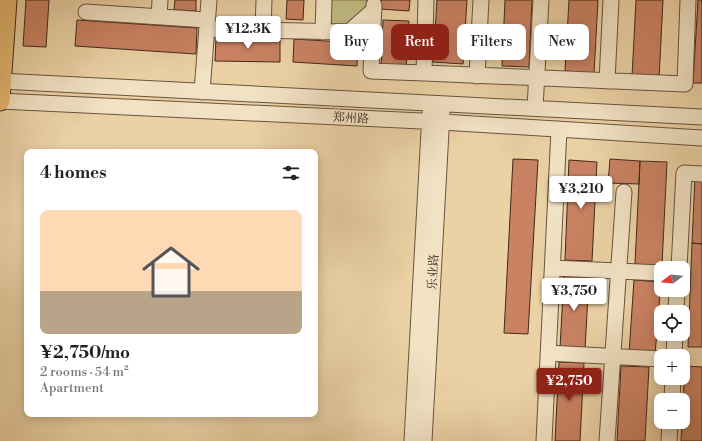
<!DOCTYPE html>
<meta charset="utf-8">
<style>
body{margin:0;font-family:"Libre Bodoni","Noto Serif SC",serif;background:#f6f6f6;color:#222;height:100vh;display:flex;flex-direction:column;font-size:15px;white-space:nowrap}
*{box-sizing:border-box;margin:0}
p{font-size:13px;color:#767676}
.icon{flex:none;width:22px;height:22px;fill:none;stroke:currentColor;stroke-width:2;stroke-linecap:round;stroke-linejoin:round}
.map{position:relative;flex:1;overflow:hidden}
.sheet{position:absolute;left:24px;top:149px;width:294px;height:268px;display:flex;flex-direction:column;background:#fff;border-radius:8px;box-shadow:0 2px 10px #0003}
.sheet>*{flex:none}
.guide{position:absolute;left:330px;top:24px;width:312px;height:36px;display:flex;gap:8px}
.needle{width:26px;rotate:254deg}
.tools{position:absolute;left:654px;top:261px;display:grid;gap:8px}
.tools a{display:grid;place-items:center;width:36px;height:36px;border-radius:8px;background:#fff;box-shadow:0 2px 10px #0003;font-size:20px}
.price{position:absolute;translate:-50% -34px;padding:0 9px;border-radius:4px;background:#fff;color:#222;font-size:13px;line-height:26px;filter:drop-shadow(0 1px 2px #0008)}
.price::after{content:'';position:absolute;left:50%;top:24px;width:12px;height:9px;margin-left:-6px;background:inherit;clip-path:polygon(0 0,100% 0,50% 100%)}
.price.selected{background:#8f2418;color:#fff}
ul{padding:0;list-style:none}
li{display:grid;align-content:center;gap:8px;height:212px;padding:0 16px}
li span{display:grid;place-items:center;height:124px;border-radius:8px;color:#555}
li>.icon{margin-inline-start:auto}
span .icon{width:72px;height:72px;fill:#fffc;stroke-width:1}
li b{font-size:17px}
h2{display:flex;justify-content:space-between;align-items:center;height:48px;padding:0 16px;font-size:17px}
.chip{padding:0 14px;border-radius:8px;background:#fff;box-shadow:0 2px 10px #0003;font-size:14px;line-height:36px}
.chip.selected{background:#8f2418;color:#fff}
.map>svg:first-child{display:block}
.green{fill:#bfba81;stroke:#7e724e}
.building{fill:#ca8263;stroke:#3e291b}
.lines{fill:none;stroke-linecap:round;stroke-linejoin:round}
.minor-casing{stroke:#69533e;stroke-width:17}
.major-casing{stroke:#3e291b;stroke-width:21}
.minor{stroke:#f2e2c4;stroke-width:15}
.major{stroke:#e6b972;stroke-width:19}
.labels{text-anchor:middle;stroke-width:3.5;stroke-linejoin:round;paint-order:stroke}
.street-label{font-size:12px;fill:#3e291b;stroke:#f2e2c4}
</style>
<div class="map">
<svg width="702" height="441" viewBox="0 0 702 441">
<rect width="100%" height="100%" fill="#ebd2a5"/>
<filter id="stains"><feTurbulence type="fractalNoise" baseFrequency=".005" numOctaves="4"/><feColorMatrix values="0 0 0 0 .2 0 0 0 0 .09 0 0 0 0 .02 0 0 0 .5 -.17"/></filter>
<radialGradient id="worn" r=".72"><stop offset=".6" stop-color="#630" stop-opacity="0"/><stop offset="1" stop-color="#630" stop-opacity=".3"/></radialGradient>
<path class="green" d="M 329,0 L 367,0 L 366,7 L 347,25 L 328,26 Z"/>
<path class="building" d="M 26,0 L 49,0 L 46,47 L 23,46 Z
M 175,0 L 196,0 L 196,11 L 174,10 Z
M 287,0 L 304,0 L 303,20 L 286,19 Z
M 381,0 L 410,0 L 409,11 L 380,9 Z
M 437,0 L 467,0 L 463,64 L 433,62 Z
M 505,0 L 532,0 L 529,67 L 502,66 Z
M 569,0 L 598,0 L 594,73 L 565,71 Z
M 636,0 L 663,0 L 659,79 L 632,77 Z
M 698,0 L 702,0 L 702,83 L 693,83 Z
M 77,20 L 197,28 L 196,54 L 75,46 Z
M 383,20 L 409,21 L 406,69 L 381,68 Z
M 216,38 L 280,39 L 280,62 L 215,61 Z
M 294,39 L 358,43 L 357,66 L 293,62 Z
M 513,159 L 538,160 L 528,334 L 504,333 Z
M 610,159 L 640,161 L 639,184 L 608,183 Z
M 569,160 L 597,162 L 592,261 L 565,260 Z
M 640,161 L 667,162 L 662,266 L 635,264 Z
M 695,177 L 702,177 L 702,244 L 692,243 Z
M 692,243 L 702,244 L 702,347 L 688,347 Z
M 564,274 L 589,276 L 585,350 L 560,348 Z
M 634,280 L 661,282 L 655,355 L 629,353 Z
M 559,362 L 584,363 L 580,441 L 555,441 Z
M 621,366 L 649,367 L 645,441 L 617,441 Z
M 685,366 L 702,367 L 702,441 L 681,441 Z"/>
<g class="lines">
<defs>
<path id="minor" d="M 426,0 L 424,73 L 685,84 L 688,0
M 374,5 L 371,71 L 424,73
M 86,12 L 207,20
M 159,17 L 160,0
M 207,29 L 349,32 L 374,10
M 263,30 L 264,0
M 323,32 L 324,0
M 477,76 L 481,0
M 0,81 L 702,117
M 607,81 L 611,0
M 202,92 L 209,0
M 0,101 L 442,122 L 702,138
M 535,108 L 541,0
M 553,268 L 661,273
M 679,268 L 684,173 L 702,174
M 676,312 L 677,290
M 548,353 L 661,359
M 674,356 L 675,334
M 672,400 L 673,378
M 412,441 L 430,113
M 424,441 L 442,113
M 544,441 L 559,129
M 607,441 L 624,192
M 669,441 L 670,422"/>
<path id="major" d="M 0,101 L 7,0"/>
</defs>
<use href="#minor" class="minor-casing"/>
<use href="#major" class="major-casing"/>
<use href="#minor" class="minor"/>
<use href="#major" class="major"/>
</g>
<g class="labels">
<g class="street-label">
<text transform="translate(351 118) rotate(3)" y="4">郑州路</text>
<text transform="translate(433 272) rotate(-87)" y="4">乐业路</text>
</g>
</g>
<rect width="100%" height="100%" filter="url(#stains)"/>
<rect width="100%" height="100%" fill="url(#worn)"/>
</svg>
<div class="tools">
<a><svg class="needle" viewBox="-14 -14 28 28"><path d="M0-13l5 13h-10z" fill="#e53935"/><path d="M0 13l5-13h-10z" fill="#767676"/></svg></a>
<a><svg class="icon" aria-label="locate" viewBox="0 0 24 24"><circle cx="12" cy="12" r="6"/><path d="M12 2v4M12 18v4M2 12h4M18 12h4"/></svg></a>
<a>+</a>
<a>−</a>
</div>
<b class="price" style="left:248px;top:50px">¥12.3K</b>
<b class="price" style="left:581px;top:210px">¥3,210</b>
<b class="price" style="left:574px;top:312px">¥3,750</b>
<b class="price selected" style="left:569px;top:402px">¥2,750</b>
<div class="guide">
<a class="chip">Buy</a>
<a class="chip selected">Rent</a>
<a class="chip">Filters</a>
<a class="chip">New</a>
</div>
<section class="sheet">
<h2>4 homes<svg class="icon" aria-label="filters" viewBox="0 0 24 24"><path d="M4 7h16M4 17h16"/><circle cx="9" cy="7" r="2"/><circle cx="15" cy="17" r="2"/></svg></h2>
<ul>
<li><span style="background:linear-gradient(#ffd9b3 65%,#b9a48a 0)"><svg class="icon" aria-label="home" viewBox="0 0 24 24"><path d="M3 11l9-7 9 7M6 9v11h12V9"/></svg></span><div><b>¥2,750/mo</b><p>2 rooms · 54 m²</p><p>Apartment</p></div></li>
</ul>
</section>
</div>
